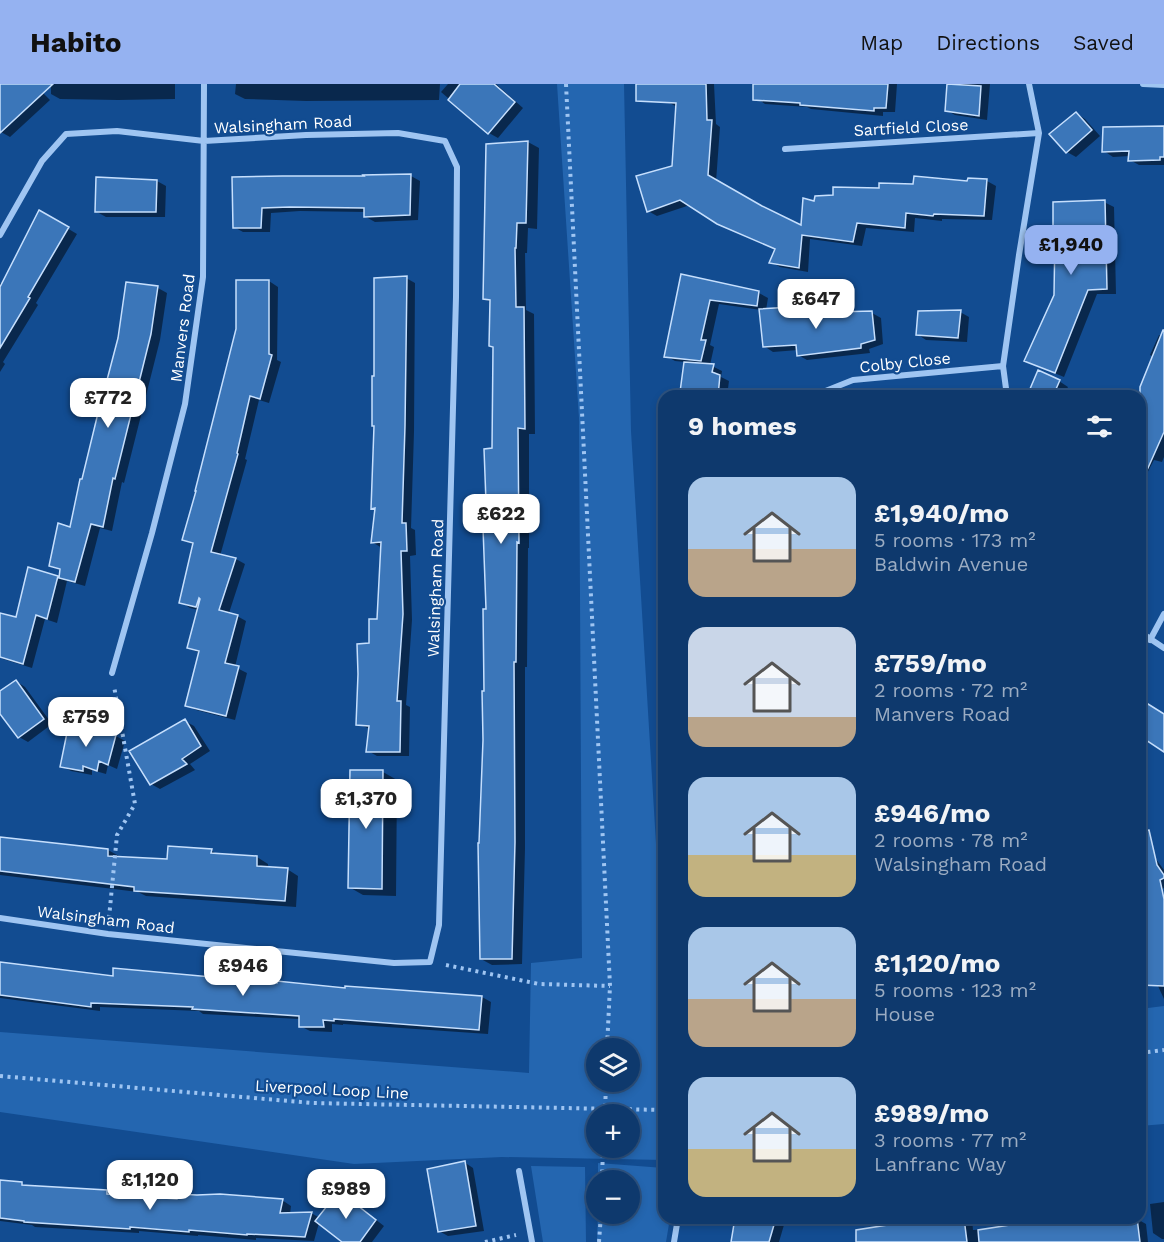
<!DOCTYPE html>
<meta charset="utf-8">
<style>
body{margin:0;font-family:"Work Sans",sans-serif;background:#174072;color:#f1f3f6;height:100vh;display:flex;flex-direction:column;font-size:22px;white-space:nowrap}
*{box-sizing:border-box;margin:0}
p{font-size:20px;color:#9bacc2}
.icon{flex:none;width:33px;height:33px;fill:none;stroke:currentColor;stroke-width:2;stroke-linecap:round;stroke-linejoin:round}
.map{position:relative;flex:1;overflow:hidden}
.side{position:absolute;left:658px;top:306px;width:488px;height:834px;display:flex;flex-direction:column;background:#0e396d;border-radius:18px;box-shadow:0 3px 9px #0003,0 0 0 2px #2e5380}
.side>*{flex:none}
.fabs{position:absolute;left:586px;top:954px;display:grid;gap:12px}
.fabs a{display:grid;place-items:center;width:54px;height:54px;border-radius:50%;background:#0e396d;box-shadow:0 3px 9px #0003,0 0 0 2px #2e5380;font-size:30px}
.price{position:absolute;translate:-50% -51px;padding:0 14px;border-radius:12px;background:#fff;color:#222;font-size:20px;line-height:39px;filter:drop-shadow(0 2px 3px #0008)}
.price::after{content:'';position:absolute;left:50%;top:36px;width:18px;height:14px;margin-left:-9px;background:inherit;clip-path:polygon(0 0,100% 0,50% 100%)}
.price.selected{background:#95b2f1;color:#111}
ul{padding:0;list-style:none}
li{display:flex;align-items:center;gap:18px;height:150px;padding:0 30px}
li span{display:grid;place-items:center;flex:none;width:168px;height:120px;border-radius:18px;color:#555}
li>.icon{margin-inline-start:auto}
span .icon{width:72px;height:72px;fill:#fffc;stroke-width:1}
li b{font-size:26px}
h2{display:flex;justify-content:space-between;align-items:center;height:72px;padding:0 30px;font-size:26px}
header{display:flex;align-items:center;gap:36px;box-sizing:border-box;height:84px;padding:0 30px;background:#95b2f1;color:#111}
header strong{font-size:28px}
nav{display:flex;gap:33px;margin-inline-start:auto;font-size:21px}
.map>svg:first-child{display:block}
.green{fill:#2466b0;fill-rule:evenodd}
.shadow{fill:#0007}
.building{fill:#3b76b9;stroke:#c6dffd;stroke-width:1.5}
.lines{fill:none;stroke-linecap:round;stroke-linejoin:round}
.path{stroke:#9fc5f2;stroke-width:4;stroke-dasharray:3 4.5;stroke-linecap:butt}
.street{stroke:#9fc5f2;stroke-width:6}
.path-bridge{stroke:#9fc5f2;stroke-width:4;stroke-dasharray:3 4.5;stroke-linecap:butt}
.labels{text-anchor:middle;stroke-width:4.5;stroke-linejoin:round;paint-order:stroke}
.street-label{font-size:16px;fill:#fff;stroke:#124c91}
</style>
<header>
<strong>Habito</strong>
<nav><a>Map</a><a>Directions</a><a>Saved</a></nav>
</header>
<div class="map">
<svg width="1164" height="1158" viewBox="0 0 1164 1158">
<rect width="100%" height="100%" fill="#124c91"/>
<path class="green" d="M 557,0 L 624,0 L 631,347 L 657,776 L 664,778 L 664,1076 L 502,1073 L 354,1080 L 0,1028 L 0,948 L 529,989 L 531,879 L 582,874 L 579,334 ZM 630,964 L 630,998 L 597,998 L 597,964 ZM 597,1030 L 630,1030 L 630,1064 L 597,1064 Z
M 1164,922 L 1164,1040 L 1140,1042 L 1140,925 Z
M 598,1079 L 664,1084 L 664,1134 L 670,1134 L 666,1158 L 597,1158 L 598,1130 L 630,1130 L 630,1096 L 598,1096 Z
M 531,1082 L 585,1083 L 586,1158 L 543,1158 Z"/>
<path class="shadow" d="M 0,0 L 34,0 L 50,16 L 10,53 L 1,48 L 0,50 Z
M 51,0 L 175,0 L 175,15 L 118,16 L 60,15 L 51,10 Z
M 236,0 L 440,0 L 439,16 L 306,17 L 245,15 L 235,10 Z
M 448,0 L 496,0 L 523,24 L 498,54 L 489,49 L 441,8 Z
M 669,0 L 714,0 L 716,40 L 720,43 L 716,98 L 762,124 L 802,143 L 815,118 L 880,106 L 915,102 L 969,99 L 969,95 L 987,97 L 996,102 L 992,136 L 942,135 L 942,137 L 915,134 L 914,148 L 866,144 L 862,162 L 810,155 L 808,188 L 780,183 L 771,178 L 776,166 L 728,144 L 690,121 L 657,132 L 648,127 L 673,83 L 677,23 L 668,18 Z
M 757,0 L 897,0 L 895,28 L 883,28 L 883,32 L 811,25 L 807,23 L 765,20 L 756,14 Z
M 948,0 L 990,0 L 987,36 L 955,31 L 946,26 Z
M 1076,29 L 1085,35 L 1100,52 L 1076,73 L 1067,68 Z
M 1164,43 L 1164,81 L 1139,81 L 1130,76 L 1130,72 L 1113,73 L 1104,67 Z
M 528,58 L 539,64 L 537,145 L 528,144 L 527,169 L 525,169 L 526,226 L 534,230 L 535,350 L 529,350 L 529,464 L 528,464 L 527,583 L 525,583 L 525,765 L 522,880 L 492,881 L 481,875 L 488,445 L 494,366 L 494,263 L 492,219 L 485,215 Z
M 411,92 L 420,97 L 418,136 L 375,138 L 366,133 L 366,128 L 300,127 L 271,129 L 270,148 L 243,148 L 234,143 L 234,95 Z
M 157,97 L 166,102 L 165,133 L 106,133 L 97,128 Z
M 1104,118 L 1114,123 L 1116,210 L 1097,210 L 1064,293 L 1035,281 Z
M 40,128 L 77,150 L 36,219 L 38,221 L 3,278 L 5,280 L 0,288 L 0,200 L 1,199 L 3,201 Z
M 682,192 L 759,209 L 768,214 L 766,226 L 792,225 L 801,230 L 801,233 L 872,229 L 881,234 L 883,260 L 869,265 L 870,269 L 807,276 L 798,271 L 798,266 L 773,268 L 764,262 L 761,226 L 719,220 L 710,261 L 714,263 L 710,281 L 722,287 L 721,293 L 729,297 L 727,312 L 691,312 L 682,307 L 685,278 L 675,277 L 666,272 Z
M 406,194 L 415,199 L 414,348 L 411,444 L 415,446 L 416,471 L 410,472 L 412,536 L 406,621 L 410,623 L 409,672 L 377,672 L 368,667 L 370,645 L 358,640 L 370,560 L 378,537 L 382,464 L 372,458 L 376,426 L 372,424 L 376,294 Z
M 269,197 L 278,203 L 277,276 L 281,278 L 269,319 L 259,316 L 245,375 L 247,376 L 220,472 L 236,475 L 245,480 L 229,529 L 229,530 L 237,532 L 246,537 L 235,583 L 247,589 L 235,636 L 196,626 L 187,621 L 200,569 L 188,564 L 198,526 L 190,524 L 181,518 L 194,461 L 183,455 Z
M 158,204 L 167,209 L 160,256 L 124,399 L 122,398 L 112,447 L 100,444 L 85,502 L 67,497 L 57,539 L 45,535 L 32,584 L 3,575 L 0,573 L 0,530 L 17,535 L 29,485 L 60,494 L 62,487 L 50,481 L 71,444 L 83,397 Z
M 960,228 L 969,233 L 967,258 L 926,256 L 917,250 Z
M 1159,251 L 1164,253 L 1164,373 L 1162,378 L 1154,376 L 1143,397 L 1140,396 L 1140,312 L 1138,312 L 1154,273 L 1150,271 Z
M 1059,297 L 1068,303 L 1064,311 L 1066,312 L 1028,312 Z
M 960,310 L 962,312 L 940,312 Z
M 663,317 L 664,317 L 664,392 L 657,388 Z
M 1140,442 L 1144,444 L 1140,453 Z
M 16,597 L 25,603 L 52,640 L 28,658 L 19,653 L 0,627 L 0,609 Z
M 185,637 L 194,642 L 210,667 L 190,680 L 195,686 L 160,705 L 151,700 Z
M 70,641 L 116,652 L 125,657 L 117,685 L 108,681 L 106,690 L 92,686 L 92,691 L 71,687 L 62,682 Z
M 383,688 L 397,696 L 396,812 L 363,811 L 349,803 Z
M 0,754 L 108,766 L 119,772 L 119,774 L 168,777 L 169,764 L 212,767 L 219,771 L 257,773 L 268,780 L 268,784 L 287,785 L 298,792 L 296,823 L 146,812 L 138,808 L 0,791 Z
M 1140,762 L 1150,767 L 1164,786 L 1164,804 L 1149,813 L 1164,818 L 1164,915 L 1140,863 Z
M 0,879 L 114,894 L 482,913 L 491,918 L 488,950 L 343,940 L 343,941 L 332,940 L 332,948 L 310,947 L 300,942 L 300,935 L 203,930 L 199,927 L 100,923 L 100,927 L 0,914 Z
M 464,1078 L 473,1084 L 484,1147 L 448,1152 L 439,1147 Z
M 0,1097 L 21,1100 L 27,1103 L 107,1108 L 113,1112 L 178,1116 L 282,1116 L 291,1122 L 290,1130 L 311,1129 L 320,1134 L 339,1109 L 348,1114 L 384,1142 L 372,1158 L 345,1158 L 319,1139 L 314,1157 L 256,1154 L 256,1156 L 198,1151 L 198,1152 L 139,1147 L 139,1149 L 35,1143 L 32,1141 L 0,1137 Z
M 1164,1118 L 1164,1155 L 1162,1155 L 1153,1149 L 1150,1120 Z
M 737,1134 L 786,1134 L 779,1158 L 755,1158 Z
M 936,1134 L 969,1134 L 972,1135 L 973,1146 L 1137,1135 L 1146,1140 L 1148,1158 L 855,1158 L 887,1138 L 894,1142 Z"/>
<path class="building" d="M 0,0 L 53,0 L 0,49 Z
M 460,0 L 494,0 L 515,18 L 488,50 L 448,16 Z
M 636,0 L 706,0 L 707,36 L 712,36 L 708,91 L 762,122 L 801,141 L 803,114 L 814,117 L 815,112 L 833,111 L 833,103 L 879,104 L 879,99 L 913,100 L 914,92 L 967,97 L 968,94 L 987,95 L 984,132 L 934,130 L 933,132 L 906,129 L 905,144 L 857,139 L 853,158 L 802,151 L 799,184 L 769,179 L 775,165 L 717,140 L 680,116 L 647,128 L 636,92 L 672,82 L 676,19 L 636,17 Z
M 753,0 L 888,0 L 886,24 L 874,24 L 874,27 L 800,21 L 800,19 L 753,16 Z
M 947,0 L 981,2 L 979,32 L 945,27 Z
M 1076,28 L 1092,46 L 1066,69 L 1049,50 Z
M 1164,42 L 1164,73 L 1160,73 L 1160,76 L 1128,77 L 1129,67 L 1102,68 L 1103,43 Z
M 528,57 L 526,139 L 517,139 L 516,164 L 515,164 L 516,223 L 524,223 L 525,345 L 518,344 L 519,459 L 517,458 L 516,578 L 514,578 L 515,758 L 512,875 L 480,875 L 478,759 L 479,759 L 483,656 L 482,607 L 484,607 L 483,525 L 486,525 L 483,444 L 487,444 L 484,365 L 492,364 L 493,263 L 489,262 L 490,216 L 483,215 L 486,60 Z
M 411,90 L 410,131 L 364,133 L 364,124 L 290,123 L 262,124 L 261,144 L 233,144 L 232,93 L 282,92 L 364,92 L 363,91 Z
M 96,93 L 157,96 L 156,128 L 95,128 Z
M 1105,116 L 1107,205 L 1088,206 L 1055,289 L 1024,277 L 1054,211 L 1055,149 L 1053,149 L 1053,118 Z
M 39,126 L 69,143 L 28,213 L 30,214 L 0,264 L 0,203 Z
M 681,190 L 759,207 L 757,222 L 710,216 L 701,256 L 706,256 L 701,277 L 664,273 Z
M 407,192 L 405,342 L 402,439 L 406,439 L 407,467 L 401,467 L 403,530 L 397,617 L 401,617 L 400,668 L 366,668 L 369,642 L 356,641 L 358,590 L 357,560 L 369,559 L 369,535 L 377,535 L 381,458 L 371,459 L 375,424 L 371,425 L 374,342 L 372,342 L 372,292 L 374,292 L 374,194 Z
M 236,196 L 269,196 L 269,270 L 272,271 L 260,315 L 250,312 L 237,369 L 238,370 L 211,468 L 236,474 L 219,526 L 238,531 L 225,579 L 239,582 L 226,632 L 185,622 L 199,567 L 187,564 L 200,515 L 199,514 L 196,523 L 179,519 L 193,459 L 182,456 L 196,407 L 195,407 L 236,245 Z
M 126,198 L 158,202 L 151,250 L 115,395 L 113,394 L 103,443 L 91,440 L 75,498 L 59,494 L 60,485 L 49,482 L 58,439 L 70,443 L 80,395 L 82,395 L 106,296 L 107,296 L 118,254 Z
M 792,223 L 793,231 L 835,229 L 835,228 L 872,227 L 875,256 L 861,260 L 861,264 L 797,272 L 796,261 L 763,263 L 759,225 Z
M 961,226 L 958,254 L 916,251 L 918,227 Z
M 1163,246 L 1164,246 L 1164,348 L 1140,402 L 1140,303 Z
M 684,278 L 714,280 L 712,288 L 720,291 L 718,312 L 705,312 L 680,308 Z
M 1038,286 L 1060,296 L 1053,312 L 1027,312 Z
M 28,483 L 58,492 L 47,535 L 36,531 L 23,580 L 0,573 L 0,529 L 16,533 Z
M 16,596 L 44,635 L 18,654 L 0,630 L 0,607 Z
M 1140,615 L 1164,630 L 1164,668 L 1140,652 Z
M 185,635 L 201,662 L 182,675 L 187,680 L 150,701 L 129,667 Z
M 69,639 L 116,651 L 108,681 L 99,677 L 97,687 L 83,682 L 83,687 L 60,683 Z
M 350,686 L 383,686 L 382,805 L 348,804 Z
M 1149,746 L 1157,781 L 1164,791 L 1164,794 L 1160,796 L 1164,815 L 1164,902 L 1140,901 L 1140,747 Z
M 0,753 L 108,765 L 108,772 L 167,775 L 168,762 L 212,765 L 211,769 L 257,772 L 257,782 L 288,784 L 285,817 L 134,807 L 134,803 L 0,787 Z
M 0,878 L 113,892 L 113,884 L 277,899 L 277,897 L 345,904 L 345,902 L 482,912 L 479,946 L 334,935 L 334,937 L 323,936 L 324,943 L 299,943 L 299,932 L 192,925 L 193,923 L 91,919 L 91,923 L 0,911 Z
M 465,1077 L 476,1142 L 438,1148 L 427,1085 Z
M 0,1096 L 22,1098 L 22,1101 L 107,1106 L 107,1110 L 177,1115 L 178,1110 L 197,1111 L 220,1110 L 283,1115 L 280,1129 L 312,1128 L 305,1153 L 247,1150 L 247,1151 L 189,1146 L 189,1148 L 130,1143 L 130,1145 L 24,1138 L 24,1137 L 0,1134 Z
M 339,1107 L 376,1136 L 360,1158 L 342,1158 L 315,1137 Z
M 735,1134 L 776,1134 L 769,1158 L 731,1158 Z
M 932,1134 L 964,1134 L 967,1158 L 856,1158 L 856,1146 Z
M 1054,1134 L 1055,1136 L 1137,1134 L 1140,1158 L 979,1158 L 978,1146 Z"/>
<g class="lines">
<path class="path" d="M 566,0 L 610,902 L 607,964
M 109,834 L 117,751 L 135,720 L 114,602
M 446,881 L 539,900 L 610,902
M 1140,969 L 1164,966
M 0,992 L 312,1019 L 664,1026
M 602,1096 L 603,1064
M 485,1158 L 516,1151
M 599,1158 L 601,1130"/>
<path class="street" d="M 1143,0 L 1164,1
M 785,65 L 1039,49
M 0,151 L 42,77 L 66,50 L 117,47 L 204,57 L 306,51 L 398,49 L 445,57 L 457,83 L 456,213 L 439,841 L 430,878 L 394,879 L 108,850 L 0,834
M 813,312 L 853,296 L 1003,282
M 1007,312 L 1003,282 L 1019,171 L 1039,49 L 1029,0
M 1140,548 L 1164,564
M 1150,556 L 1164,530
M 112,589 L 152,449 L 185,320 L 203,193 L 204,0
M 519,1087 L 532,1158
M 674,1158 L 678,1134"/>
<path class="path-bridge" d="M 605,1030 L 606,998"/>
</g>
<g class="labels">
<g class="street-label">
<text transform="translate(283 40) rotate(-3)" y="6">Walsingham Road</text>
<text transform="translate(911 43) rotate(-3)" y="6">Sartfield Close</text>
<text transform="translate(182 244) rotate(-83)" y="6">Manvers Road</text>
<text transform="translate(905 278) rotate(-6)" y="6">Colby Close</text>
<text transform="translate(435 504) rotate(-88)" y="6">Walsingham Road</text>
<text transform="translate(106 835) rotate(7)" y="6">Walsingham Road</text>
<text transform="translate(332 1005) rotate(3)" y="6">Liverpool Loop Line</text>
</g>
</g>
</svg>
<div class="fabs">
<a><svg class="icon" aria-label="layers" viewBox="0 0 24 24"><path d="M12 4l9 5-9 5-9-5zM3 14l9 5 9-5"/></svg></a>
<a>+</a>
<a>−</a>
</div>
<b class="price selected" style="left:1071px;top:192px">£1,940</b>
<b class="price" style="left:816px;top:246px">£647</b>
<b class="price" style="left:108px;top:345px">£772</b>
<b class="price" style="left:501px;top:461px">£622</b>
<b class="price" style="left:86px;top:664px">£759</b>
<b class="price" style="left:366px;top:746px">£1,370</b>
<b class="price" style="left:243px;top:913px">£946</b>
<b class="price" style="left:150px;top:1127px">£1,120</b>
<b class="price" style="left:346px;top:1136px">£989</b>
<section class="side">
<h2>9 homes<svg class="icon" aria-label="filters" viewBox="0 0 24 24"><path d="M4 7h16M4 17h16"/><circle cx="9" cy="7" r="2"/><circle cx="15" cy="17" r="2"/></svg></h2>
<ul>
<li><span style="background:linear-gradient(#a9c7e8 60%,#b9a48a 0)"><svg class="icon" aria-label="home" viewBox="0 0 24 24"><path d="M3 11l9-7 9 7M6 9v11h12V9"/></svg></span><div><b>£1,940/mo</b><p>5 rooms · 173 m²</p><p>Baldwin Avenue</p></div></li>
<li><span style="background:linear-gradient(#c9d6e8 75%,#b9a48a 0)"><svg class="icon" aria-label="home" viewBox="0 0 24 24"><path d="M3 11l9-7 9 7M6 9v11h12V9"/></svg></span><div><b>£759/mo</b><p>2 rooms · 72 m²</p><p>Manvers Road</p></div></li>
<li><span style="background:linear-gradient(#a9c7e8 65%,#c2b280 0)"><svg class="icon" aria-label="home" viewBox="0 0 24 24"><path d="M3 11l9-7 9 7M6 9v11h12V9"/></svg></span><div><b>£946/mo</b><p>2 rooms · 78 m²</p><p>Walsingham Road</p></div></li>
<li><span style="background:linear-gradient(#a9c7e8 60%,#b9a48a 0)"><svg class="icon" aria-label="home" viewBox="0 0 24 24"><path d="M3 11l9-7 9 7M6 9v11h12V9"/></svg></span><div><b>£1,120/mo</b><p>5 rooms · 123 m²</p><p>House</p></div></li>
<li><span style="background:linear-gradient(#a9c7e8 60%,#c2b280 0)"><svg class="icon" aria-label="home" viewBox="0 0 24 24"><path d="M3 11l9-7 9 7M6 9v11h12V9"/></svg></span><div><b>£989/mo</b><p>3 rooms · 77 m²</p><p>Lanfranc Way</p></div></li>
</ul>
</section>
</div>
